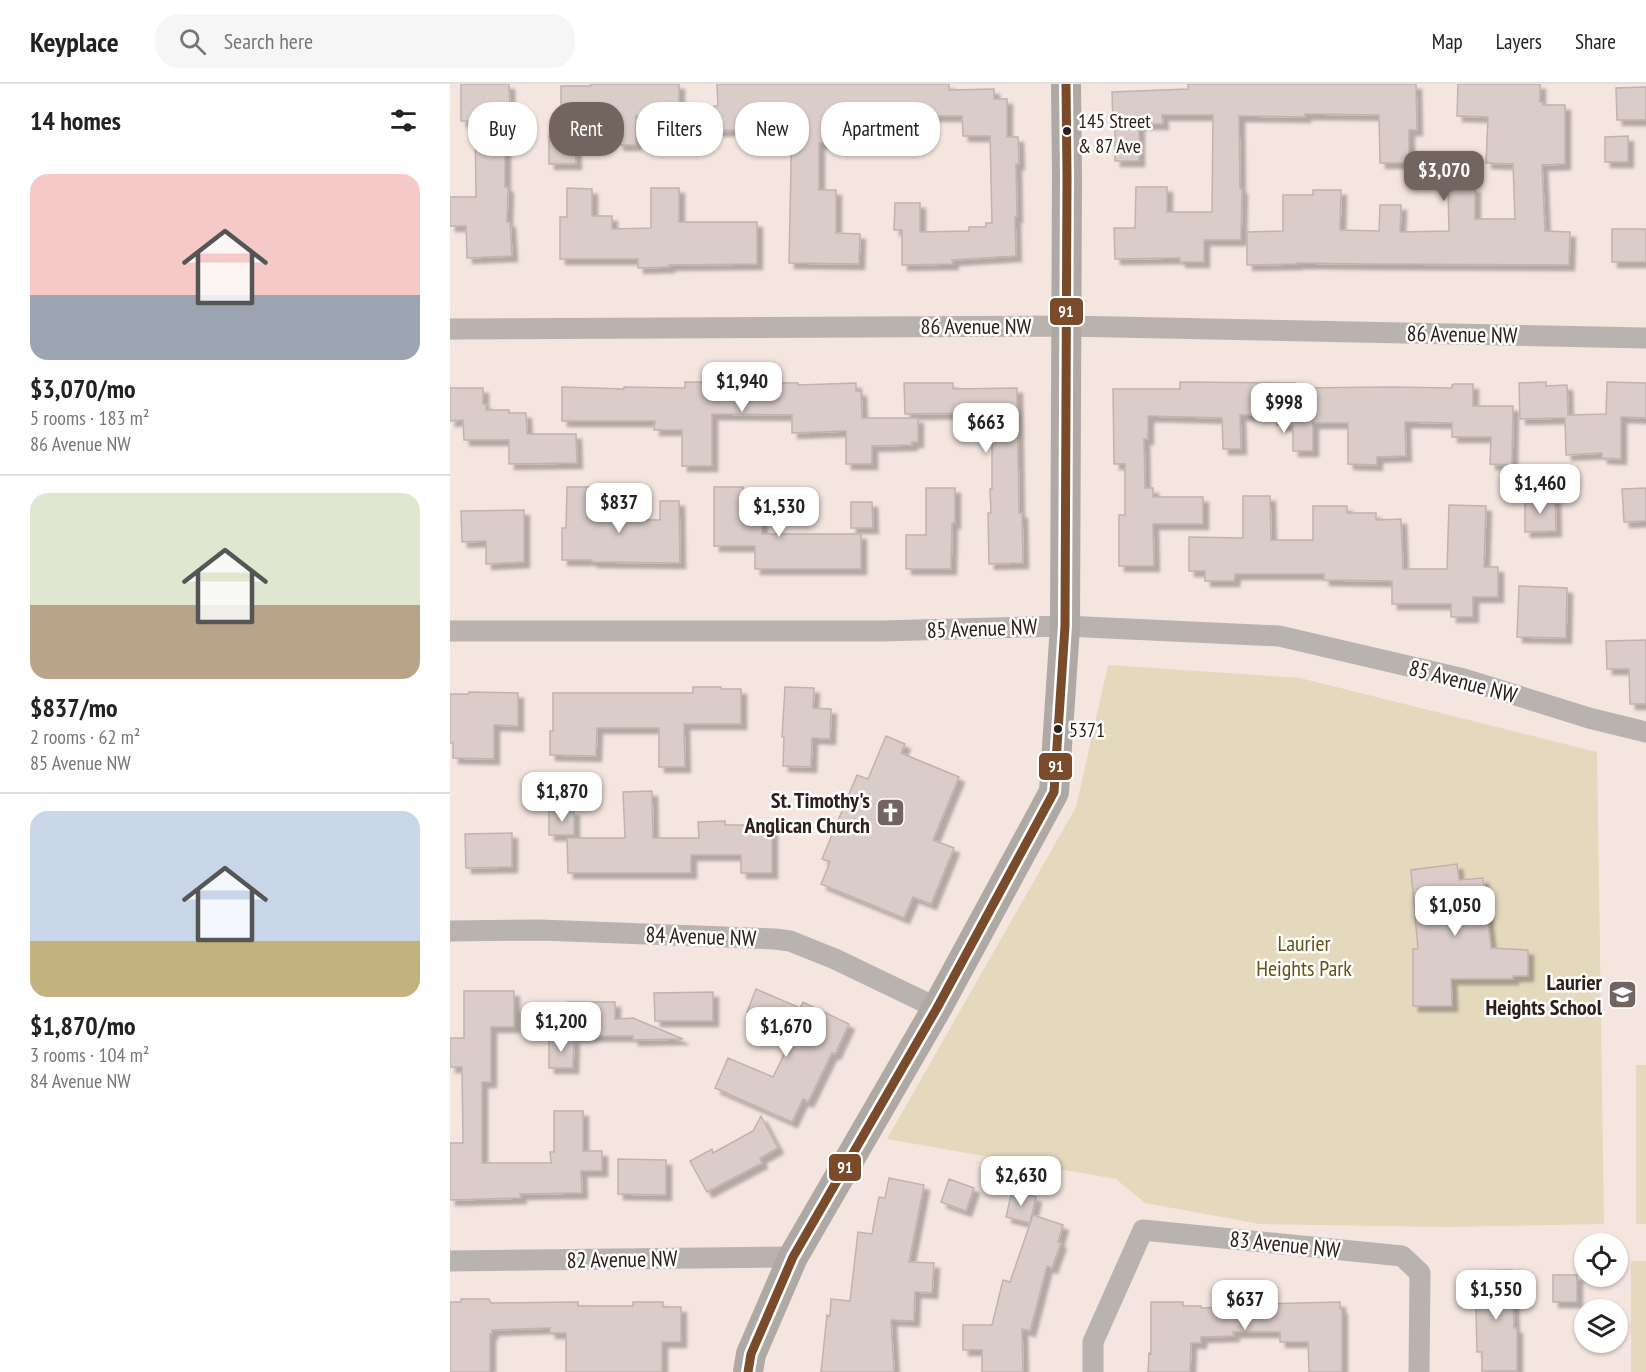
<!DOCTYPE html>
<meta charset="utf-8">
<style>
body{margin:0;font-family:"PT Sans Narrow",sans-serif;background:#f6f6f6;color:#222;height:100vh;display:flex;flex-direction:column;font-size:22px;white-space:nowrap}
*{box-sizing:border-box;margin:0}
p{font-size:20px;color:#767676}
.icon{flex:none;width:33px;height:33px;fill:none;stroke:currentColor;stroke-width:2;stroke-linecap:round;stroke-linejoin:round}
.map{position:relative;flex:1;overflow:hidden}
.details{display:flex;flex-direction:column;background:#fff;width:450px}
.details>*{flex:none}
.top-card{position:absolute;left:18px;top:18px;width:570px;height:54px;display:flex;gap:12px}
.controls{position:absolute;left:1124px;top:1149px;display:grid;gap:12px}
.controls a{display:grid;place-items:center;width:54px;height:54px;border-radius:50%;background:#fff;box-shadow:0 2px 4px #0004;font-size:30px}
.price{position:absolute;translate:-50% -51px;padding:0 14px;border-radius:12px;background:#fff;color:#222;font-size:20px;line-height:39px;filter:drop-shadow(0 2px 3px #0008)}
.price::after{content:'';position:absolute;left:50%;top:36px;width:18px;height:14px;margin-left:-9px;background:inherit;clip-path:polygon(0 0,100% 0,50% 100%)}
.price.on{background:#72655f;color:#fff}
ul{padding:0;list-style:none}
li{display:grid;align-content:center;gap:12px;height:318px;padding:0 30px}
li+li{border-top:2px solid #e0e0e0}
li span{display:grid;place-items:center;height:186px;border-radius:18px;color:#555}
li>.icon{margin-inline-start:auto}
span .icon{width:108px;height:108px;fill:#fffc;stroke-width:1}
li b{font-size:26px}
h2{display:flex;justify-content:space-between;align-items:center;height:72px;padding:0 30px;font-size:26px}
.pill{padding:0 21px;border-radius:24px;background:#fff;box-shadow:0 2px 4px #0004;font-size:21px;line-height:54px}
.pill.on{background:#72655f;color:#fff}
header{display:flex;align-items:center;gap:36px;box-sizing:border-box;height:84px;padding:0 30px;background:#fff;border-bottom:2px solid #e0e0e0}
header strong{font-size:28px}
nav{display:flex;gap:33px;margin-inline-start:auto;font-size:21px}
.search{width:420px;height:54px;background:#f6f6f6;display:flex;align-items:center;gap:15px;box-sizing:border-box;padding:0 21px;border-radius:24px;color:#767676;font-size:22px}
main{display:flex;flex:1;min-height:0}
.map>svg:first-child{display:block}
.green{fill:#e4d8bd}
.building{fill:#daccc8;stroke:#c0b3af;stroke-width:1.5;filter:url(#shadow)}
.lines{fill:none;stroke-linecap:round;stroke-linejoin:round}
.street{stroke:#b8b3af;stroke-width:21}
.secondary{stroke:#aea9a4;stroke-width:30}
.bus-1-casing{stroke:#fff;stroke-width:14}
.bus-1{stroke:#7a4b2a;stroke-width:9}
.bus-dot{fill:#2c201a;stroke:#fff;stroke-width:2}
.labels{text-anchor:middle;stroke-width:5;stroke-linejoin:round;paint-order:stroke}
.bus-label{font-size:20px;fill:#2c201a;stroke:#fff;text-anchor:start}
.street-label{font-size:22px;fill:#2c201a;stroke:#fff}
.poi-label{font-size:22px;font-weight:bold;fill:#2c201a;stroke:#fff;text-anchor:end}
.park-label{font-size:22px;fill:#605315;stroke:#fff}
.line-badge{stroke:#fff;stroke-width:2}
.badge-label{font-size:16px;text-anchor:middle;font-weight:bold;fill:#fff}
</style>
<header>
<strong>Keyplace</strong>
<div class="search"><svg class="icon" aria-label="search" viewBox="0 0 24 24"><circle cx="10" cy="10" r="6"/><path d="M15 15l6 6"/></svg>Search here</div>
<nav><a>Map</a><a>Layers</a><a>Share</a></nav>
</header>
<main>
<section class="details">
<h2>14 homes<svg class="icon" aria-label="filters" viewBox="0 0 24 24"><path d="M4 7h16M4 17h16"/><circle cx="9" cy="7" r="2"/><circle cx="15" cy="17" r="2"/></svg></h2>
<ul>
<li><span style="background:linear-gradient(#f6c9c9 65%,#9aa5b1 0)"><svg class="icon" aria-label="home" viewBox="0 0 24 24"><path d="M3 11l9-7 9 7M6 9v11h12V9"/></svg></span><div><b>$3,070/mo</b><p>5 rooms · 183 m²</p><p>86 Avenue NW</p></div></li>
<li><span style="background:linear-gradient(#dfe7d0 60%,#b9a48a 0)"><svg class="icon" aria-label="home" viewBox="0 0 24 24"><path d="M3 11l9-7 9 7M6 9v11h12V9"/></svg></span><div><b>$837/mo</b><p>2 rooms · 62 m²</p><p>85 Avenue NW</p></div></li>
<li><span style="background:linear-gradient(#c9d6e8 70%,#c2b280 0)"><svg class="icon" aria-label="home" viewBox="0 0 24 24"><path d="M3 11l9-7 9 7M6 9v11h12V9"/></svg></span><div><b>$1,870/mo</b><p>3 rooms · 104 m²</p><p>84 Avenue NW</p></div></li>
</ul>
</section>
<div class="map">
<svg width="1196" height="1288" viewBox="0 0 1196 1288">
<defs>
<filter id="shadow"><feDropShadow dx="5.5" dy="5.5" stdDeviation="1.5" flood-color="#0004"/></filter>
</defs>
<rect width="100%" height="100%" fill="#f4e6df"/>
<path class="green" d="M 658,581 L 850,594 L 1147,668 L 1154,1140 L 997,1143 L 810,1140 L 695,1119 L 666,1095 L 437,1055 L 626,723 Z
M 1186,981 L 1196,981 L 1196,1140 L 1186,1140 Z
M 1181,1177 L 1196,1177 L 1196,1288 L 1181,1288 Z"/>
<path class="building" d="M 11,0 L 59,0 L 60,30 L 55,31 L 55,103 L 58,103 L 57,138 L 60,138 L 62,172 L 17,174 L 16,142 L 0,142 L 0,113 L 26,113 L 25,37 L 11,37 Z
M 141,0 L 229,0 L 229,32 L 186,32 L 186,61 L 168,61 L 168,35 L 111,36 L 111,2 L 141,2 Z
M 267,0 L 499,0 L 499,6 L 544,5 L 544,15 L 557,15 L 557,53 L 568,53 L 569,80 L 566,80 L 567,133 L 565,133 L 566,172 L 502,176 L 503,180 L 452,181 L 452,146 L 444,146 L 445,119 L 470,119 L 470,148 L 519,147 L 519,143 L 536,143 L 536,139 L 542,139 L 540,52 L 513,52 L 512,32 L 463,32 L 463,62 L 442,63 L 442,32 L 390,32 L 390,59 L 369,59 L 369,106 L 386,106 L 386,149 L 410,150 L 409,180 L 339,179 L 342,32 L 298,32 L 298,46 L 246,47 L 246,25 L 264,25 L 264,22 L 268,22 Z
M 738,0 L 966,0 L 967,46 L 959,46 L 959,79 L 930,79 L 929,31 L 855,30 L 855,33 L 789,32 L 790,105 L 792,105 L 791,156 L 754,156 L 754,178 L 730,178 L 730,174 L 665,175 L 664,144 L 685,144 L 686,103 L 717,103 L 717,128 L 762,128 L 763,31 L 712,31 L 713,40 L 689,40 L 689,77 L 665,77 L 665,41 L 663,41 L 662,8 L 738,5 Z
M 1008,0 L 1090,0 L 1090,18 L 1093,18 L 1093,21 L 1115,21 L 1115,80 L 1092,81 L 1095,147 L 1120,148 L 1119,181 L 915,180 L 847,179 L 847,180 L 797,181 L 797,148 L 833,147 L 833,111 L 863,111 L 863,106 L 891,106 L 890,146 L 929,147 L 930,121 L 951,121 L 950,148 L 999,147 L 998,107 L 1001,107 L 1001,104 L 1025,103 L 1025,135 L 1065,135 L 1063,80 L 1036,79 L 1038,33 L 1007,32 Z
M 1196,3 L 1196,36 L 1167,36 L 1166,4 Z
M 99,52 L 125,52 L 126,80 L 99,80 Z
M 1178,52 L 1178,78 L 1155,78 L 1155,53 Z
M 117,104 L 142,105 L 142,132 L 162,132 L 162,145 L 201,144 L 201,104 L 229,104 L 229,138 L 307,138 L 307,180 L 219,181 L 219,183 L 188,184 L 188,175 L 110,175 L 110,133 L 117,133 Z
M 1162,145 L 1196,145 L 1196,178 L 1162,178 Z
M 235,298 L 348,299 L 348,301 L 406,299 L 406,307 L 411,307 L 412,334 L 468,334 L 468,358 L 462,358 L 462,361 L 422,362 L 422,380 L 396,380 L 396,347 L 342,349 L 342,331 L 262,330 L 262,382 L 232,382 L 232,346 L 204,346 L 205,337 L 112,337 L 112,303 L 174,305 L 174,303 L 235,304 Z
M 730,298 L 845,299 L 845,304 L 942,303 L 1002,304 L 1002,301 L 1004,300 L 1023,300 L 1023,322 L 1063,322 L 1062,381 L 1040,380 L 1041,353 L 1002,353 L 1002,339 L 955,338 L 956,372 L 927,373 L 927,381 L 898,380 L 898,339 L 863,339 L 863,367 L 843,367 L 843,342 L 827,341 L 827,331 L 790,331 L 791,365 L 773,365 L 772,334 L 698,332 L 698,355 L 694,355 L 695,404 L 703,404 L 703,413 L 753,413 L 753,440 L 703,440 L 704,482 L 669,482 L 669,431 L 675,431 L 675,380 L 664,380 L 663,305 L 730,305 Z
M 1096,298 L 1096,302 L 1117,301 L 1118,331 L 1156,330 L 1157,298 L 1196,299 L 1196,334 L 1171,333 L 1171,375 L 1152,374 L 1152,369 L 1116,371 L 1115,334 L 1070,335 L 1069,299 Z
M 454,299 L 503,299 L 503,305 L 567,304 L 569,429 L 572,429 L 573,479 L 539,480 L 538,429 L 541,429 L 540,405 L 542,405 L 542,342 L 537,342 L 536,339 L 520,339 L 520,329 L 455,330 Z
M 0,304 L 33,304 L 33,320 L 36,320 L 36,326 L 59,326 L 59,329 L 76,329 L 77,350 L 126,350 L 127,379 L 59,380 L 59,356 L 14,356 L 13,336 L 0,337 Z
M 117,403 L 143,403 L 142,435 L 210,436 L 210,417 L 229,417 L 230,479 L 142,478 L 142,476 L 112,476 L 112,444 L 116,444 Z
M 264,403 L 293,403 L 293,417 L 312,417 L 312,450 L 411,450 L 411,485 L 305,485 L 305,462 L 264,462 Z
M 476,404 L 505,404 L 505,439 L 502,439 L 501,485 L 456,485 L 456,451 L 476,451 Z
M 1196,404 L 1196,437 L 1174,438 L 1172,405 Z
M 793,412 L 820,412 L 821,456 L 863,456 L 863,422 L 897,422 L 897,429 L 926,429 L 926,436 L 951,435 L 953,485 L 997,485 L 999,421 L 1036,422 L 1034,483 L 1048,483 L 1048,513 L 1023,513 L 1023,533 L 1001,533 L 1001,520 L 942,520 L 942,497 L 874,496 L 874,490 L 785,490 L 784,497 L 755,497 L 755,487 L 739,487 L 739,453 L 793,454 Z
M 1105,414 L 1106,447 L 1075,448 L 1075,415 Z
M 401,418 L 422,418 L 423,444 L 401,444 Z
M 74,426 L 74,478 L 36,480 L 36,457 L 12,458 L 11,427 Z
M 1069,502 L 1117,504 L 1116,554 L 1067,553 Z
M 1196,556 L 1196,620 L 1180,620 L 1179,585 L 1157,585 L 1156,557 Z
M 243,603 L 271,603 L 271,605 L 291,605 L 291,640 L 234,640 L 235,683 L 209,683 L 209,644 L 147,644 L 146,672 L 100,671 L 100,647 L 103,647 L 103,609 L 243,609 Z
M 335,603 L 364,604 L 363,624 L 381,625 L 380,655 L 362,654 L 361,683 L 333,682 L 334,653 L 332,653 Z
M 19,608 L 68,609 L 68,642 L 44,641 L 44,675 L 3,674 L 3,659 L 0,659 L 0,610 L 19,610 Z
M 436,652 L 455,660 L 451,669 L 509,693 L 483,756 L 504,764 L 481,820 L 463,813 L 454,834 L 371,800 L 380,778 L 372,775 L 407,691 L 418,695 Z
M 202,707 L 203,754 L 249,754 L 248,738 L 275,737 L 275,741 L 322,741 L 322,789 L 291,789 L 291,771 L 241,771 L 241,789 L 118,789 L 117,754 L 175,754 L 173,708 Z
M 99,726 L 124,726 L 124,751 L 99,751 Z
M 62,749 L 62,783 L 16,784 L 15,750 Z
M 1007,780 L 1009,796 L 1033,794 L 1041,864 L 1078,866 L 1078,892 L 1063,892 L 1063,895 L 1001,895 L 1002,922 L 963,922 L 963,865 L 968,865 L 961,786 Z
M 306,905 L 350,924 L 353,918 L 399,940 L 385,970 L 382,969 L 358,1018 L 353,1015 L 342,1038 L 265,1004 L 278,974 L 323,993 L 343,952 L 338,950 L 340,946 L 297,928 Z
M 14,907 L 64,907 L 64,943 L 41,943 L 41,998 L 32,998 L 32,1079 L 101,1079 L 100,1068 L 104,1068 L 104,1027 L 133,1027 L 133,1067 L 152,1067 L 152,1087 L 131,1087 L 132,1109 L 70,1110 L 71,1114 L 0,1116 L 0,1059 L 13,1059 L 12,983 L 0,983 L 0,954 L 14,954 Z
M 263,908 L 263,937 L 205,937 L 204,909 Z
M 118,918 L 165,918 L 165,935 L 183,934 L 233,955 L 183,956 L 183,952 L 118,952 Z
M 99,955 L 124,955 L 123,984 L 99,984 Z
M 311,1032 L 328,1064 L 310,1074 L 312,1079 L 257,1108 L 240,1077 L 262,1065 L 263,1069 L 303,1047 Z
M 168,1075 L 216,1076 L 216,1111 L 168,1110 Z
M 439,1094 L 474,1101 L 459,1178 L 484,1179 L 482,1209 L 465,1208 L 464,1237 L 441,1236 L 444,1288 L 371,1288 L 377,1231 L 380,1232 L 381,1215 L 400,1217 L 408,1148 L 422,1150 L 429,1113 L 435,1114 Z
M 499,1095 L 524,1104 L 516,1127 L 491,1118 Z
M 562,1107 L 586,1113 L 580,1139 L 556,1133 Z
M 583,1131 L 613,1141 L 608,1158 L 611,1159 L 602,1184 L 597,1182 L 580,1247 L 572,1245 L 573,1288 L 532,1288 L 532,1266 L 513,1266 L 513,1241 L 542,1241 L 553,1196 L 560,1198 Z
M 1062,1186 L 1064,1244 L 1067,1244 L 1067,1287 L 1032,1287 L 1032,1268 L 1027,1268 L 1025,1187 Z
M 1103,1191 L 1127,1191 L 1127,1218 L 1103,1218 Z
M 11,1215 L 39,1215 L 41,1219 L 128,1218 L 128,1222 L 183,1222 L 183,1218 L 213,1218 L 213,1223 L 231,1223 L 231,1258 L 212,1258 L 212,1288 L 116,1288 L 116,1249 L 100,1249 L 100,1244 L 42,1246 L 42,1250 L 40,1250 L 40,1288 L 0,1288 L 0,1218 L 11,1218 Z
M 701,1218 L 733,1218 L 733,1222 L 751,1222 L 751,1224 L 808,1222 L 808,1220 L 890,1218 L 890,1225 L 892,1225 L 892,1288 L 859,1288 L 858,1258 L 830,1258 L 830,1248 L 783,1248 L 784,1252 L 751,1253 L 751,1259 L 741,1259 L 740,1288 L 698,1288 L 699,1269 L 701,1270 Z"/>
<g class="lines">
<path class="street" d="M 0,245 L 616,242 L 1196,254
M 0,547 L 432,547 L 615,542 L 829,552 L 1014,595 L 1139,634 L 1196,648
M 0,847 L 90,846 L 325,855 L 340,857 L 385,875 L 487,924
M 0,1177 L 343,1173
M 643,1288 L 643,1258 L 693,1146 L 952,1172 L 970,1189 L 969,1288"/>
<path class="secondary" d="M 298,1288 L 301,1270 L 343,1173 L 487,924 L 604,708 L 615,542 L 617,92 L 616,0"/>
<defs>
<path id="bus-1" d="M 298,1288 L 301,1270 L 343,1173 L 487,924 L 604,708 L 615,542 L 617,92 L 616,0"/>
</defs>
<use href="#bus-1" class="bus-1-casing"/>
<use href="#bus-1" class="bus-1"/>
</g>
<defs>
<symbol id="church-square" viewBox="-11 -11 22 22"><rect x="-9" y="-9" width="18" height="18" rx="4" fill="#72655f" stroke="#fff"/><path d="M-1.2-6h2.4v3.5h3.3v2.4h-3.3V6h-2.4V-.1h-3.3v-2.4h3.3Z" fill="#fff"/></symbol>
<symbol id="school-square" viewBox="-11 -11 22 22"><rect x="-9" y="-9" width="18" height="18" rx="4" fill="#72655f" stroke="#fff"/><path d="M0-5L7-2L0 1L-7-2ZM-4 1L0 2.5L4 1V4Q0 6-4 4Z" fill="#fff"/></symbol>
</defs>
<g fill-rule="evenodd">
<use href="#church-square" x="424" y="712" width="33" height="33"/>
<use href="#school-square" x="1156" y="894" width="33" height="33"/>
</g>
<g class="bus-dot">
<circle cx="617" cy="47" r="5"/>
<circle cx="608" cy="645" r="5"/>
</g>
<g class="labels">
<g class="bus-label">
<text x="628" y="44">145 Street<tspan x="628" dy="25">&amp; 87 Ave</tspan></text>
<text x="619" y="653">5371</text>
</g>
<g class="street-label">
<text x="526" y="250">86 Avenue NW</text>
<text transform="translate(1012 250) rotate(1)" y="8">86 Avenue NW</text>
<text transform="translate(532 544) rotate(-2)" y="8">85 Avenue NW</text>
<text transform="translate(1013 597) rotate(15)" y="8">85 Avenue NW</text>
<text transform="translate(251 852) rotate(2)" y="8">84 Avenue NW</text>
<text transform="translate(835 1160) rotate(6)" y="8">83 Avenue NW</text>
<text transform="translate(172 1175) rotate(-1)" y="8">82 Avenue NW</text>
</g>
<g class="poi-label">
<text x="420" y="724">St. Timothy's<tspan x="420" dy="25">Anglican Church</tspan></text>
<text x="1152" y="906">Laurier<tspan x="1152" dy="25">Heights School</tspan></text>
</g>
<g class="park-label">
<text x="854" y="867">Laurier<tspan x="854" dy="25">Heights Park</tspan></text>
</g>
</g>
<g class="line-badge">
<rect x="599" y="213" width="35" height="29" rx="6" fill="#7a4b2a"/>
<rect x="588" y="668" width="35" height="29" rx="6" fill="#7a4b2a"/>
<rect x="378" y="1069" width="34" height="29" rx="6" fill="#7a4b2a"/>
</g>
<g class="badge-label">
<text x="616" y="233">91</text>
<text x="606" y="688">91</text>
<text x="395" y="1089">91</text>
</g>
</svg>
<div class="controls">
<a><svg class="icon" aria-label="locate" viewBox="0 0 24 24"><circle cx="12" cy="12" r="6"/><path d="M12 2v4M12 18v4M2 12h4M18 12h4"/></svg></a>
<a><svg class="icon" aria-label="layers" viewBox="0 0 24 24"><path d="M12 4l9 5-9 5-9-5zM3 14l9 5 9-5"/></svg></a>
</div>
<b class="price on" style="left:994px;top:118px">$3,070</b>
<b class="price" style="left:292px;top:329px">$1,940</b>
<b class="price" style="left:834px;top:350px">$998</b>
<b class="price" style="left:536px;top:370px">$663</b>
<b class="price" style="left:1090px;top:431px">$1,460</b>
<b class="price" style="left:169px;top:450px">$837</b>
<b class="price" style="left:329px;top:454px">$1,530</b>
<b class="price" style="left:112px;top:739px">$1,870</b>
<b class="price" style="left:1005px;top:853px">$1,050</b>
<b class="price" style="left:111px;top:969px">$1,200</b>
<b class="price" style="left:336px;top:974px">$1,670</b>
<b class="price" style="left:571px;top:1123px">$2,630</b>
<b class="price" style="left:1046px;top:1237px">$1,550</b>
<b class="price" style="left:795px;top:1247px">$637</b>
<div class="top-card">
<a class="pill">Buy</a>
<a class="pill on">Rent</a>
<a class="pill">Filters</a>
<a class="pill">New</a>
<a class="pill">Apartment</a>
</div>
</div>
</main>
